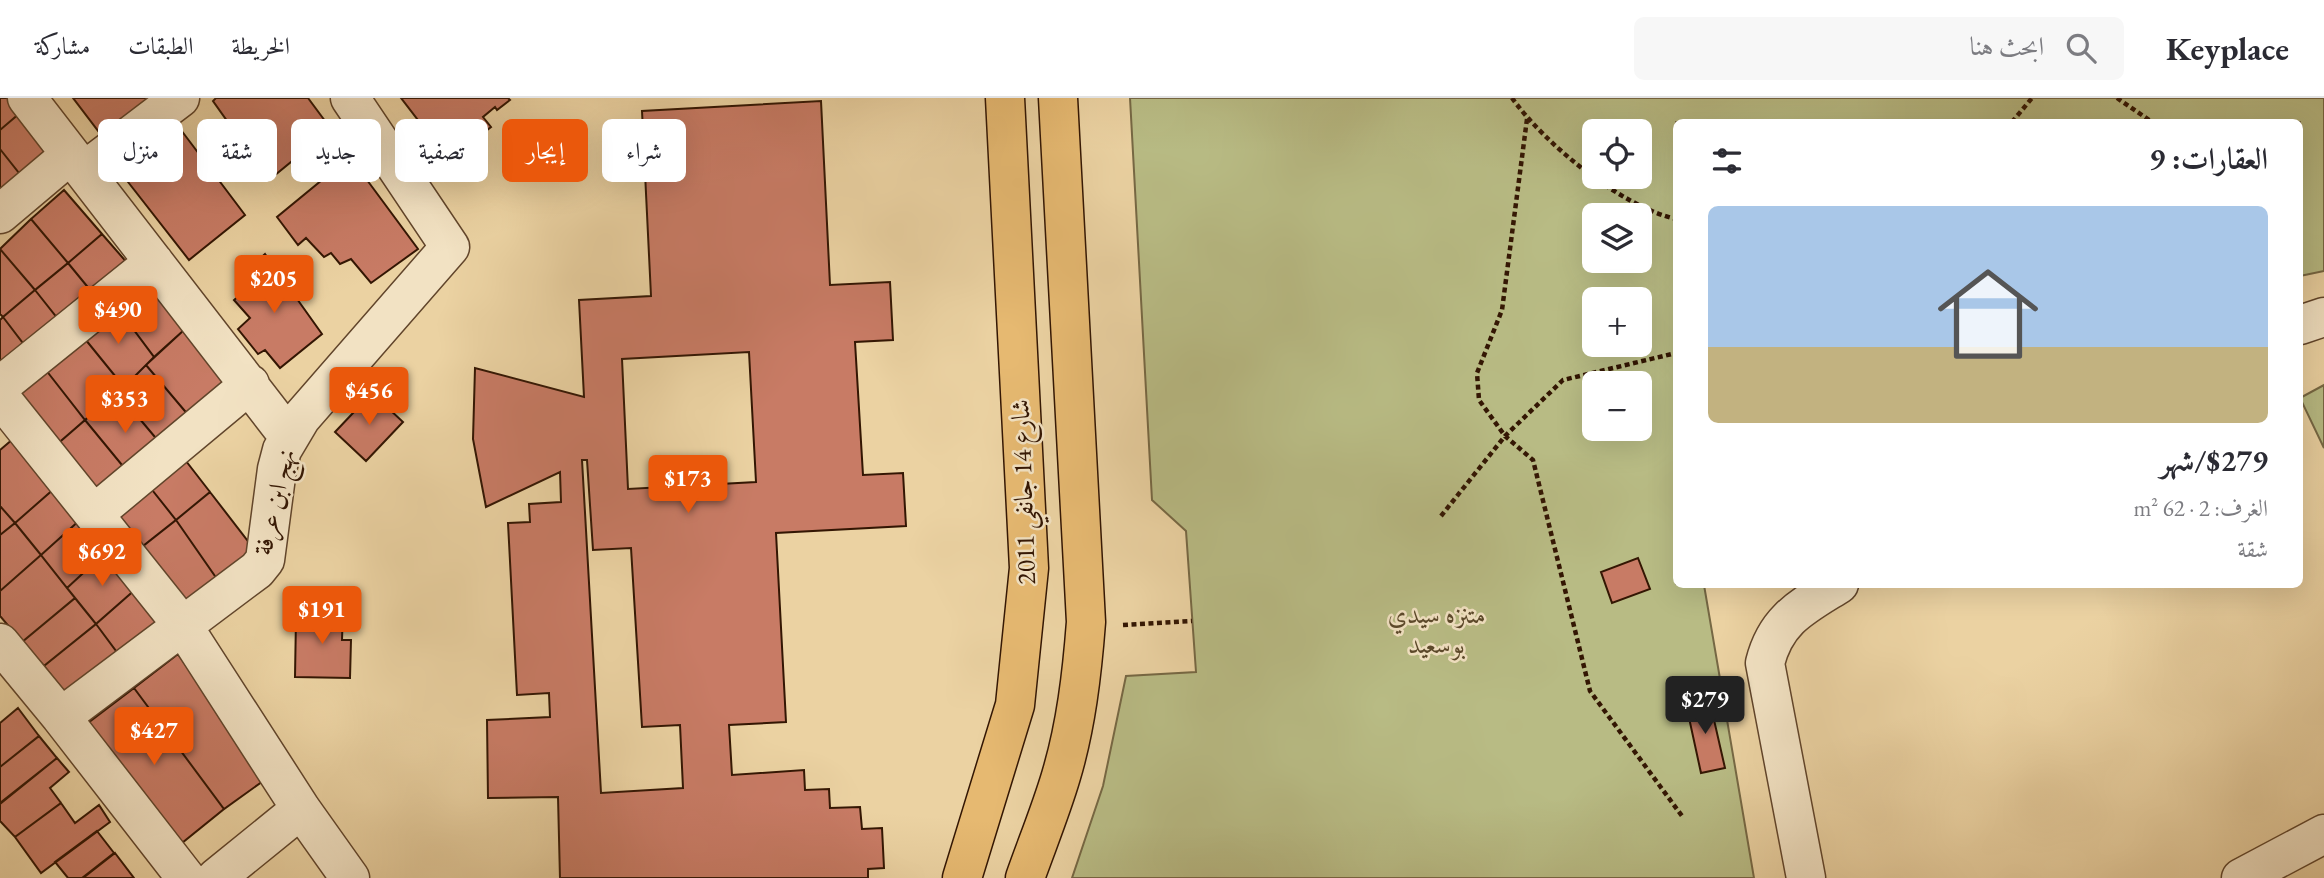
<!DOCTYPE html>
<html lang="ar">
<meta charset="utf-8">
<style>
body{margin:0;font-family:"EB Garamond",Amiri,serif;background:#f7f7f7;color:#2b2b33;direction:rtl;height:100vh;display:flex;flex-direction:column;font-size:26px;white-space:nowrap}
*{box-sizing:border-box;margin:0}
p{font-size:23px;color:#7c7c81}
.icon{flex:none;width:38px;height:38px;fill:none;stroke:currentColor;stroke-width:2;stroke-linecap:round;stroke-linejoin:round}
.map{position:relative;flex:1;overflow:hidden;direction:ltr}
.sheet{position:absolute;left:1673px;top:21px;width:630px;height:469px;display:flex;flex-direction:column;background:#fff;border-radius:10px;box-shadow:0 7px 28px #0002;direction:rtl}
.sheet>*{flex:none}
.banner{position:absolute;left:21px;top:21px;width:665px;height:63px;direction:rtl;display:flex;gap:14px}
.buttons{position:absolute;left:1582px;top:21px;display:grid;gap:14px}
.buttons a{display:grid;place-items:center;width:70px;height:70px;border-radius:10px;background:#fff;box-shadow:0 7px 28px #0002;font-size:35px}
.price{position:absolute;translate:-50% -60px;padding:0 16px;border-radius:7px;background:#ea580c;color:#fff;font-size:23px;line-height:46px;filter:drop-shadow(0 2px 4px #0008)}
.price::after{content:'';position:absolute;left:50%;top:42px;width:21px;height:16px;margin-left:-10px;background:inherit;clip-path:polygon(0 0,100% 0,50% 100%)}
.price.selected{background:#222;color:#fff}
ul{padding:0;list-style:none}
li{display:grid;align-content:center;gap:14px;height:371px;padding:0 35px}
li span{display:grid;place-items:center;height:217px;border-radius:10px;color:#555}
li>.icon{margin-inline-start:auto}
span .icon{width:126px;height:126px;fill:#fffc;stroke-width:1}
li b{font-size:30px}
h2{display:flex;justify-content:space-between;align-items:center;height:84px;padding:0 35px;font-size:30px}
.tag{padding:0 24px;border-radius:10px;background:#fff;box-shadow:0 7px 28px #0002;font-size:24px;line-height:63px}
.tag.selected{background:#ea580c;color:#fff}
header{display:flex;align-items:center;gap:42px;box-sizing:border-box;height:98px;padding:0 35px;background:#fff;border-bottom:2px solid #e1e1e2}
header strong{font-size:33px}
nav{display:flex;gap:38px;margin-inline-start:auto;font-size:24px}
.search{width:490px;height:63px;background:#f7f7f7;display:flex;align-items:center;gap:18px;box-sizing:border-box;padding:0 24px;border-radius:10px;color:#7c7c81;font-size:26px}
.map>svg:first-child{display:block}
.green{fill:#b8bb84;stroke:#766844;stroke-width:2;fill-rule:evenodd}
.building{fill:#c87b65;stroke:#331603;stroke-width:2;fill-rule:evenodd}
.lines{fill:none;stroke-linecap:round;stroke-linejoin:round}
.minor-casing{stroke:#61452b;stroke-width:41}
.major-casing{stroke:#331603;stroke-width:41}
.path{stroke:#331603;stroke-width:4.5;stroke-dasharray:5 3.5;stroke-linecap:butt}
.minor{stroke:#f2e2c3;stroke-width:38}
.major{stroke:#e6b971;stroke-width:38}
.labels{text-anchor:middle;stroke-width:5;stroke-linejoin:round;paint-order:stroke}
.street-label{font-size:26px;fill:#331603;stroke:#f2e2c3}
.park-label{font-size:26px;font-style:italic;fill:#5b482a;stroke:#f2e2c3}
</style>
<header>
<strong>Keyplace</strong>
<div class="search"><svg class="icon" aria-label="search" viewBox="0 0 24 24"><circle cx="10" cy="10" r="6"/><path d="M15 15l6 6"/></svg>ابحث هنا</div>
<nav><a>الخريطة</a><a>الطبقات</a><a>مشاركة</a></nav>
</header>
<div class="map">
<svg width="2324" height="780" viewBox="0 0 2324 780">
<rect width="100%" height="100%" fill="#ebd2a2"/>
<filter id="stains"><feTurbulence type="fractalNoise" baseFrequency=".00286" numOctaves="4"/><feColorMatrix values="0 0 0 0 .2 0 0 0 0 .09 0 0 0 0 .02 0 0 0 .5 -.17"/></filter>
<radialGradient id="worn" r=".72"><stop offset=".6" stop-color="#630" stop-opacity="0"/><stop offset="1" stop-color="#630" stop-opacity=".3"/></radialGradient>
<path class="green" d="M 1130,0 L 2324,0 L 2324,173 L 2300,178 L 2300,24 L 1676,24 L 1676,486 L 1704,487 L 1754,780 L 1072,780 L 1103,688 L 1126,578 L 1196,574 L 1186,433 L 1152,402 ZM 1594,33 L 1640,33 L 1640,79 L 1594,79 ZM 1594,117 L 1640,117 L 1640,163 L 1594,163 ZM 1594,201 L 1640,201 L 1640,247 L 1594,247 ZM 1594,285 L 1640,285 L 1640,331 L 1594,331 Z
M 2324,287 L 2324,350 L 2300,300 Z"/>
<path class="building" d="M 0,0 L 20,0 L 27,9 L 0,32 Z
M 73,0 L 152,0 L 102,38 Z
M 216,0 L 308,0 L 331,31 L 269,82 L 213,3 Z
M 401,0 L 508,0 L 510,2 L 497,12 L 495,9 L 483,19 L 491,29 L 474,42 L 464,28 L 438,48 Z
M 821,3 L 830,187 L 890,184 L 893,242 L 855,244 L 863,377 L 903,375 L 906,428 L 776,435 L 786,624 L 729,627 L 732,677 L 804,672 L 805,692 L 829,691 L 830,710 L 860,709 L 862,731 L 882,730 L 884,770 L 868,771 L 868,780 L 560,780 L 558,699 L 488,700 L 487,622 L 550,619 L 549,595 L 517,597 L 508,425 L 530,424 L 529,406 L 561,404 L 560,374 L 486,409 L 473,341 L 475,270 L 584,299 L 579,202 L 651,198 L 642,13 ZM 749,254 L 756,384 L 628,391 L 622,261 ZM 582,362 L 587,362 L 593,452 L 631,450 L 642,629 L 680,627 L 683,690 L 601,695 Z
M 27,9 L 59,49 L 23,80 L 0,51 L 0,32 Z
M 178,28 L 245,117 L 189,162 L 121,75 Z
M 0,51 L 23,80 L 0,99 Z
M 350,59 L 418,151 L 371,185 L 351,161 L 340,166 L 331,155 L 324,159 L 306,140 L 298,147 L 277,119 Z
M 64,92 L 102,136 L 68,165 L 31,121 Z
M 31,121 L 68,165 L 35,192 L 0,151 Z
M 102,136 L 136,175 L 100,204 L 68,165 Z
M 0,151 L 35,192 L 3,219 L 0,216 Z
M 265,156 L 322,236 L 280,270 L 265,252 L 258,256 L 238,231 L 250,220 L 234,202 L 248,190 L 241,178 Z
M 68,165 L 100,204 L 66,231 L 35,192 Z
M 146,183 L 184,232 L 154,259 L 116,208 Z
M 35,192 L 66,231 L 32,257 L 3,219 Z
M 116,208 L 154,259 L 124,289 L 81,236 Z
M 3,219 L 32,257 L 0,278 L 0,222 Z
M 184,232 L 233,292 L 195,325 L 146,267 Z
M 81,236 L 124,289 L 85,322 L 42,267 Z
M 42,267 L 85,322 L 55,348 L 12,293 Z
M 146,267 L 195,325 L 165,351 L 118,295 Z
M 118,295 L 165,351 L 131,378 L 85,322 Z
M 372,295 L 403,324 L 366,363 L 335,334 Z
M 85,322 L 131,378 L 101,402 L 55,348 Z
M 13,341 L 55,390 L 15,425 L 0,408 L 0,352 Z
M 179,354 L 210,394 L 176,422 L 145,383 Z
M 145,383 L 176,422 L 138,452 L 110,414 Z
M 55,390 L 81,421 L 41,457 L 15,425 Z
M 210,394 L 261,460 L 224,491 L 176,422 Z
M 0,408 L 15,425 L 0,437 Z
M 81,421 L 107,453 L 67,490 L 41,457 Z
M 176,422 L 224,491 L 189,519 L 138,452 Z
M 15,425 L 41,457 L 0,493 L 0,437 Z
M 107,453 L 137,490 L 96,526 L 67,490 Z
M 41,457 L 75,500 L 22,544 L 0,518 L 0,493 Z
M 1638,460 L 1650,491 L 1612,505 L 1601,474 Z
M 137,490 L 169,530 L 125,565 L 96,526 Z
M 75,500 L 96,526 L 44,568 L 22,544 Z
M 316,510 L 343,511 L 342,542 L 351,542 L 350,580 L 295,579 L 296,520 L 316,520 Z
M 96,526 L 125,565 L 71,602 L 44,568 Z
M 178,556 L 266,681 L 224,711 L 134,590 Z
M 134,590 L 224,711 L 177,749 L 84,628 Z
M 1709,600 L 1725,670 L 1701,675 L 1686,606 Z
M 18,610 L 39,638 L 0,669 L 0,625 Z
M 39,638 L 57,660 L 0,705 L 0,669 Z
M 57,660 L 69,674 L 50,690 L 61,705 L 15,739 L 0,723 L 0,706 Z
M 61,705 L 75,725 L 99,707 L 110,724 L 41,775 L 15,739 Z
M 97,733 L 114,755 L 82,780 L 68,780 L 55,764 Z
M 115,755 L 134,780 L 83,780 Z"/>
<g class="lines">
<defs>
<path id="minor" d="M 27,0 L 289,339
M 84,73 L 180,0
M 0,116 L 70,57
M 2300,227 L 2324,219
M 0,288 L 154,164
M 0,299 L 183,528 L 301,711 L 350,780
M 94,416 L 250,286
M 0,545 L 61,619 L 186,780
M 61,619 L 257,472 L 265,462 L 277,371 L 282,352 L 301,320 L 450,149 L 350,0
M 216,780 L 301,711
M 1806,780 L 1765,565 C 1776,521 1802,509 1839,486
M 2241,780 L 2324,736"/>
<path id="major" d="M 962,780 L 1015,607 L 1029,470 L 1005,0
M 1025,780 C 1037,746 1051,712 1061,678 C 1076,628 1082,576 1086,524 L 1058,0"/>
</defs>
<use href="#minor" class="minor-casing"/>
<use href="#major" class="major-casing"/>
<path class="path" d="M 1512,0 C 1545,46 1620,108 1676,121
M 2117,0 L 2152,24
M 1527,21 L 1502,212 L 1477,275 L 1479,302 L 1505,338 L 1533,362 L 1590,593 L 1682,718
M 2012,24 L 2032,0
M 1441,418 L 1505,338 L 1563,282 L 1676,255
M 1123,527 L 1192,523"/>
<use href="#minor" class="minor"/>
<use href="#major" class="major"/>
</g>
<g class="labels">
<g class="street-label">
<text transform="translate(1023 394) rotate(-92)" y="9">شارع 14 جانفي 2011</text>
<text transform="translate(274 404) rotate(-77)" y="9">نهج ابن عرفة</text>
</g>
<g class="park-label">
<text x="1437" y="525">متنزه سيدي<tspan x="1437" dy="30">بوسعيد</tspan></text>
</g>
</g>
<rect width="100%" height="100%" filter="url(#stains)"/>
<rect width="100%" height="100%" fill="url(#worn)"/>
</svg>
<div class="buttons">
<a><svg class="icon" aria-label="locate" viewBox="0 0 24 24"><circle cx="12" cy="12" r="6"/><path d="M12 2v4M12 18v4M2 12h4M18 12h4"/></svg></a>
<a><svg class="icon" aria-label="layers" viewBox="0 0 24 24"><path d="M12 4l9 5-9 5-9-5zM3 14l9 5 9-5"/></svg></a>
<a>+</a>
<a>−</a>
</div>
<b class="price" style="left:274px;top:217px">$205</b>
<b class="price" style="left:118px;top:248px">$490</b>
<b class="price" style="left:369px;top:329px">$456</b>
<b class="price" style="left:125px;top:337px">$353</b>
<b class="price" style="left:688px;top:417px">$173</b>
<b class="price" style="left:102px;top:490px">$692</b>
<b class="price" style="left:322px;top:548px">$191</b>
<b class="price selected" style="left:1705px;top:638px">$279</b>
<b class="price" style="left:154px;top:669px">$427</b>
<div class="banner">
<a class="tag">شراء</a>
<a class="tag selected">إيجار</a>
<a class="tag">تصفية</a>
<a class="tag">جديد</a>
<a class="tag">شقة</a>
<a class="tag">منزل</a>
</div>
<section class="sheet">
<h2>العقارات: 9<svg class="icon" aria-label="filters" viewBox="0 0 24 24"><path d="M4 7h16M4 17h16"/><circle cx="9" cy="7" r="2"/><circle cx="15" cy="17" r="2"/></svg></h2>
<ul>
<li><span style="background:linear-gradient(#a9c7e8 65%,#c2b280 0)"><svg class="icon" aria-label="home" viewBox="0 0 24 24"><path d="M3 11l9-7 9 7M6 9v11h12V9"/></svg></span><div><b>$279/شهر</b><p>الغرف: 2 · 62 m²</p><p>شقة</p></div></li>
</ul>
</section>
</div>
